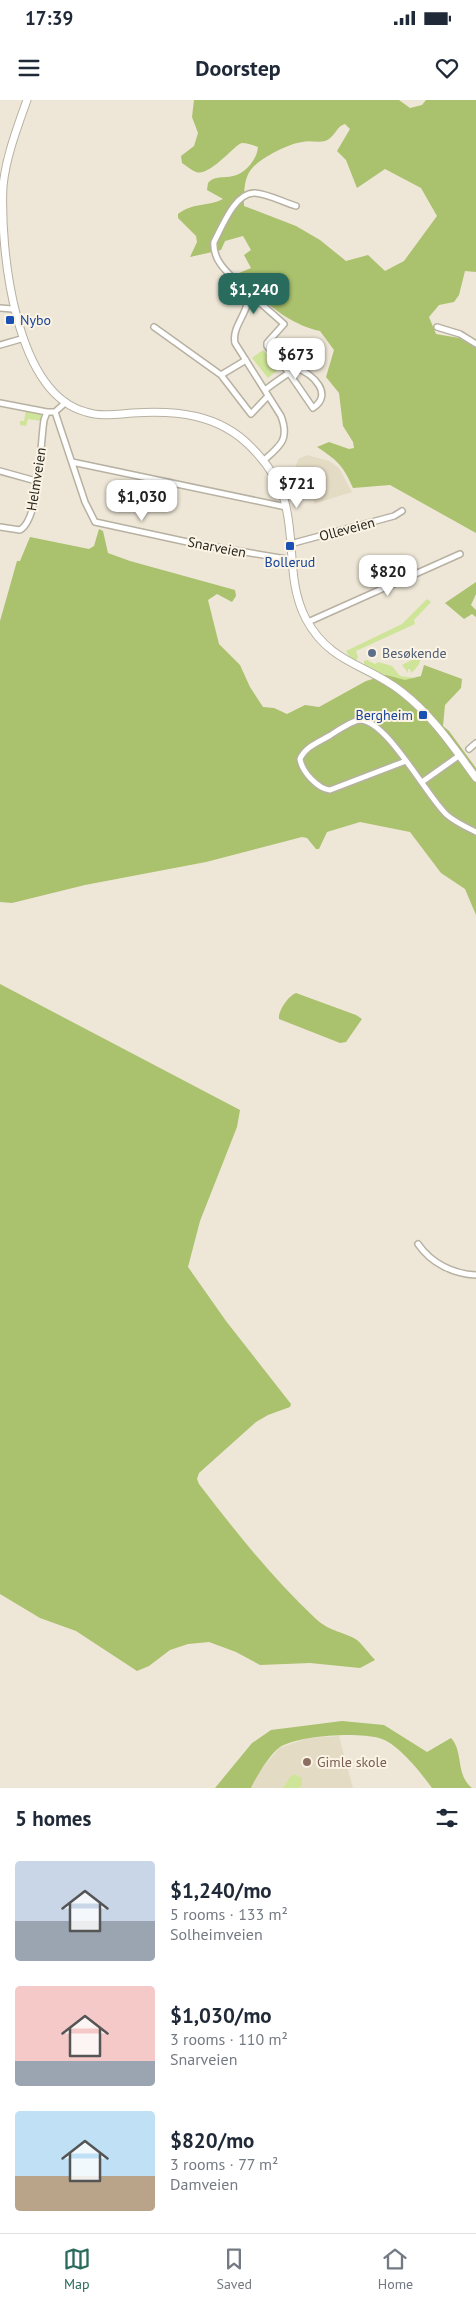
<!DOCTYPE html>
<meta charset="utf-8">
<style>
body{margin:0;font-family:"PT Sans",sans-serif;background:#f2f2f3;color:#1f2937;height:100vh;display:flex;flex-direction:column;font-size:19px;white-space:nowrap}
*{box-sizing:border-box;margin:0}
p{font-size:16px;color:#747a83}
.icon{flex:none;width:28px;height:28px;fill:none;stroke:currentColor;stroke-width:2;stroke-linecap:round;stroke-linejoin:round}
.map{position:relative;height:1688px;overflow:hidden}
.drawer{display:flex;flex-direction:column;background:#fff;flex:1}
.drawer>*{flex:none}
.price{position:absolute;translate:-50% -42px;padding:0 11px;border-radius:10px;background:#fff;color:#222;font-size:16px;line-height:32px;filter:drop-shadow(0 1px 2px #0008)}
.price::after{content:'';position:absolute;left:50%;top:30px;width:15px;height:11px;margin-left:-8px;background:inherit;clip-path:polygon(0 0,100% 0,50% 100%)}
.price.selected{background:#296b5c;color:#fff}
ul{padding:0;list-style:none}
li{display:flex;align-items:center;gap:15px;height:125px;padding:0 15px}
li span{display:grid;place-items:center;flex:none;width:140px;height:100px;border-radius:5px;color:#555}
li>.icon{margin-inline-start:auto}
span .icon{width:60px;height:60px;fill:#fffc;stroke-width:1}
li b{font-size:21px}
h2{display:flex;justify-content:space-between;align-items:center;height:60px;padding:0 15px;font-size:21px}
.status{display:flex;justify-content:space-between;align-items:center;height:35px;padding:0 25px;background:#fff;direction:ltr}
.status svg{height:14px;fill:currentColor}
header{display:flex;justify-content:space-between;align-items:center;height:65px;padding:0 15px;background:#fff;font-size:22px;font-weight:600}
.tabs{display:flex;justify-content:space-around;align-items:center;height:70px;border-top:1px solid #e0e1e3;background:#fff;font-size:14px;color:#747a83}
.tabs a{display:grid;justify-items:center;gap:2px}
.tabs .selected{color:#296b5c}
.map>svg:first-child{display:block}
.built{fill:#e4dbc4}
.green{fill:#cee498}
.forest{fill:#aac16d;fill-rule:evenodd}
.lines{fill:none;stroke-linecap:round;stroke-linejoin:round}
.street-casing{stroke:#b7b1a2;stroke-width:8}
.secondary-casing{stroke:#b7b1a2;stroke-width:9}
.street{stroke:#fff;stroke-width:5}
.secondary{stroke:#fff;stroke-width:7}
.transit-dot{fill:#1a4fb4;stroke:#fbf4e5;stroke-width:2}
.service-dot{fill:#5c6f8a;stroke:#fbf4e5;stroke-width:2}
.education-dot{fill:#8d6e63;stroke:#fbf4e5;stroke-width:2}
.labels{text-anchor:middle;stroke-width:4;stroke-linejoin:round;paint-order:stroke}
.transit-label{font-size:14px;fill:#164399;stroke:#fbf4e5;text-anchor:start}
.street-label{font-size:14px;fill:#26241e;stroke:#fbf4e5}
.service-label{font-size:14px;fill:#4e5e75;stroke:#fbf4e5;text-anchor:start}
.education-label{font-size:14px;fill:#785e54;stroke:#fbf4e5;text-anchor:start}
</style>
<div class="status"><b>17:39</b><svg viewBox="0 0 49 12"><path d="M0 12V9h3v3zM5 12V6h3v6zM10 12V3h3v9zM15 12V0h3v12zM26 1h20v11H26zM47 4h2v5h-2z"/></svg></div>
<header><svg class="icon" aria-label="menu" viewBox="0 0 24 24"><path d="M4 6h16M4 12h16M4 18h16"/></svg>Doorstep<svg class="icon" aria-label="heart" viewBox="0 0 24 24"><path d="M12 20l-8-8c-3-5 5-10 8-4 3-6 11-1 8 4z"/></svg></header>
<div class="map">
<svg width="476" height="1688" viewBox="0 0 476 1688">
<rect width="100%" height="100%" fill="#eee7d7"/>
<path class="built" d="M 307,355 L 329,361 L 339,368 L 352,392 L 314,404 L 314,400 L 295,368 L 298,359 Z
M 339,1636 L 353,1688 L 251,1688 L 257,1675 L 279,1648 L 308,1638 Z"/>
<path class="green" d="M 263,250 L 279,269 L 268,278 L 252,258 Z
M 26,310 L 42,313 L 41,321 L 28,319 L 26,326 L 20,325 L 20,321 L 24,321 Z
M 427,499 L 431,502 L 414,520 L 415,524 L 356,551 L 358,557 L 356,561 L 351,559 L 346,551 L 402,524 Z
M 421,555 C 421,563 417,568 411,573 L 410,569 L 408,569 L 408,573 L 402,565 Z
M 367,560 L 375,564 L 378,562 L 392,566 L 400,576 L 415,578 L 413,583 L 392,580 L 364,566 L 364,561 Z
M 294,1674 L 302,1678 L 302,1685 L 299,1688 L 283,1688 L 290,1677 Z"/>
<path class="forest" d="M 194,0 L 399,0 L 410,8 L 422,5 L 426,0 L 476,0 L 476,172 L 465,171 L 459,195 L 454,202 L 439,205 L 429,217 L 436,234 L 459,238 L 476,248 L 476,433 L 390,385 L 353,388 C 343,365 337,360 317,347 L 329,342 L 349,349 L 354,348 L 353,342 L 343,326 L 339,293 L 326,277 L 334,250 L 320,231 C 288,224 259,199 239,173 L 251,168 L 244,155 L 251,150 L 243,136 L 225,141 L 221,150 L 190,157 L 197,142 L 196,136 L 178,118 L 178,114 C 194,102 208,107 223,99 L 207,90 L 208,83 C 219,71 233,85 250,65 C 255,58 257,55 258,47 C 253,45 247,43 242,43 C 235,44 210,77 196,72 C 191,70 187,66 182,63 L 181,56 L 194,46 L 198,33 L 192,17 ZM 345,24 L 350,29 L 337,51 L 346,60 L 357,88 L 385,69 L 421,88 L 437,116 L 404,161 L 385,171 L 368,155 L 346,161 L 320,140 L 296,126 L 244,106 C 244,76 246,68 273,53 C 282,48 291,44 302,42 C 309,40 318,43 325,41 C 335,38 336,26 345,24 Z
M 99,429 L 103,431 L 108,453 L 130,461 L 235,490 L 236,496 L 232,502 L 217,494 L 208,500 L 219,544 L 240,565 L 250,587 L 263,607 L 274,608 L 287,614 L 305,605 L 319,607 L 366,581 L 386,575 L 405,580 L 421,576 L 424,565 L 462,579 L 461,588 L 445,605 L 443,626 L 449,631 L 476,668 L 476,815 L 465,789 L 441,773 L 410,732 L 360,722 L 327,732 L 319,749 L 316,749 L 307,738 L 302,737 L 206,762 L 85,785 L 12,803 L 0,802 L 0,521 L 17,461 L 20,461 L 30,437 L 89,449 L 94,446 Z
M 476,482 L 476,494 L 471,505 L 476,510 L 476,517 L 472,514 L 464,519 L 445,503 Z
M 0,884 L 240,1010 L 237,1027 L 200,1121 L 188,1167 L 226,1221 L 291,1304 L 290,1307 L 268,1315 L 256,1322 L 199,1373 L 197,1379 L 199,1384 C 236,1432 272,1478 316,1519 C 330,1532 345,1532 357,1540 C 363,1545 369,1554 375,1560 L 360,1568 L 310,1563 L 260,1565 L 236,1552 L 209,1542 L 188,1544 L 170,1550 L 149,1566 L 137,1571 L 76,1531 L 40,1518 L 0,1494 Z
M 296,893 L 356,915 L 362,919 L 346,942 L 340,943 L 279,919 C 278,911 288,896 296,893 Z
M 342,1621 L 384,1625 L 427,1652 L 451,1638 C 464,1652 455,1674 472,1688 L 432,1688 C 421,1673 398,1643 379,1638 C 357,1632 300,1635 280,1647 C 270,1654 256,1677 251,1688 L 215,1688 L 252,1643 L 271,1630 Z"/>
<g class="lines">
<defs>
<path id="street" d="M 248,192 L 284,224 L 267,243 L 267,246 L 289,273 L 313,308 C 334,294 313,274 296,268 C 286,275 275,282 265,290
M 0,208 L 12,209
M 154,227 L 221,275 L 251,314 L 268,296
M 437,227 L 460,234 L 476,244
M 0,245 L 21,239
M 221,275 L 246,260
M 0,303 L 47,312
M 65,303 L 55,312 L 85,402 L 95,422 L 192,443 L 292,460
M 263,361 C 280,346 290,340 281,316 L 235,243 C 231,225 252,211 247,192 C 234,177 212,164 214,142 C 222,127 235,92 255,93 C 268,94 283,102 296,106
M 72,362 L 286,407
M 0,371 L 36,381
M 0,427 L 20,430 C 40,419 40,344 44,320 L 47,312 L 55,312
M 290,444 L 394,416 L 402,411
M 308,522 L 460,454
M 469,649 L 476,643
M 406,661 L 330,690 C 318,689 302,672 300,659 C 305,647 319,642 329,636 C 337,631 351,621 360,620 C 387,620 427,697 447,715 C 455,722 466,727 476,732
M 422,682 L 460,655
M 418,1144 C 431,1163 453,1174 476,1175"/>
<path id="secondary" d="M 27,0 C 17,28 6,57 3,86 C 0,148 14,293 86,312 C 101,317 118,314 133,313 C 176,310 219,314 251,347 C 265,361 278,379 284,399 C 296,438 286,481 306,519 C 330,564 367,564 402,592 C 432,615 454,648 476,678"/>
</defs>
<use href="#street" class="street-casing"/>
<use href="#secondary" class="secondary-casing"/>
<use href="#street" class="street"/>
<use href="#secondary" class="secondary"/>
</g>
<g class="transit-dot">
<rect x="5" y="215" width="10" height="10" rx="2.5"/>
<rect x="285" y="441" width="10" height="10" rx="2.5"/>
<rect x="418" y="610" width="10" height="10" rx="2.5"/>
</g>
<circle class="service-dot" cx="372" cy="553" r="5"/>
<circle class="education-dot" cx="307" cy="1662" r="5"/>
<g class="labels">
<g class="transit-label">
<text x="20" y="225">Nybo</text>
<text x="290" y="467" text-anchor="middle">Bollerud</text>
<text x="413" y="620" text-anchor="end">Bergheim</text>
</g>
<g class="street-label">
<text transform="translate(36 379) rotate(-81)" y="5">Helmveien</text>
<text transform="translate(347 429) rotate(-15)" y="5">Olleveien</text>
<text transform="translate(217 447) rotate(11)" y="5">Snarveien</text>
</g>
<g class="service-label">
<text x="382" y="558">Besøkende</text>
</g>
<g class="education-label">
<text x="317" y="1667">Gimle skole</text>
</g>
</g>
</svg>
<b class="price selected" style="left:254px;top:215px">$1,240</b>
<b class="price" style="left:296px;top:280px">$673</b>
<b class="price" style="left:297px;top:409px">$721</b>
<b class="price" style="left:142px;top:422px">$1,030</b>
<b class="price" style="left:388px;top:497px">$820</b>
</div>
<section class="drawer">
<h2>5 homes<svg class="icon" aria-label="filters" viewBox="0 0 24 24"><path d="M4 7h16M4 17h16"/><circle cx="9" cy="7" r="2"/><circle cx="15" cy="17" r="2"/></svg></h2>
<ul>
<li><span style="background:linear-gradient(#c9d6e8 60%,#9aa5b1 0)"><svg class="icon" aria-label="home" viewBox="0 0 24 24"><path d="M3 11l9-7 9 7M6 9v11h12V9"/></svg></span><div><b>$1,240/mo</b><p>5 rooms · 133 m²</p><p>Solheimveien</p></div></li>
<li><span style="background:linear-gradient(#f6c9c9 75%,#9aa5b1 0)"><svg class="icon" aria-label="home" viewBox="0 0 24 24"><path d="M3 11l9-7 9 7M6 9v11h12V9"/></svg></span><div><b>$1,030/mo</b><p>3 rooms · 110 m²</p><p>Snarveien</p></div></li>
<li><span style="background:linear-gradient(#bfe0f5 65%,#b9a48a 0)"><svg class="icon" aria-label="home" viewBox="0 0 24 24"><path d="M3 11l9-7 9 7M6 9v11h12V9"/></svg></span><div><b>$820/mo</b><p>3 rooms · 77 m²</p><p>Damveien</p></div></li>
</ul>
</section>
<nav class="tabs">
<a class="selected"><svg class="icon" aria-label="map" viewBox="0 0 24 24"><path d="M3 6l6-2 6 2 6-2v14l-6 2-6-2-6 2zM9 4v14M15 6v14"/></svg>Map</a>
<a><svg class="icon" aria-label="saved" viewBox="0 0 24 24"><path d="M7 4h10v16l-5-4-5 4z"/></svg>Saved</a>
<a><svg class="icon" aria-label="home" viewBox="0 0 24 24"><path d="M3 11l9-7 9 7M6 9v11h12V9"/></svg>Home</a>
</nav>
